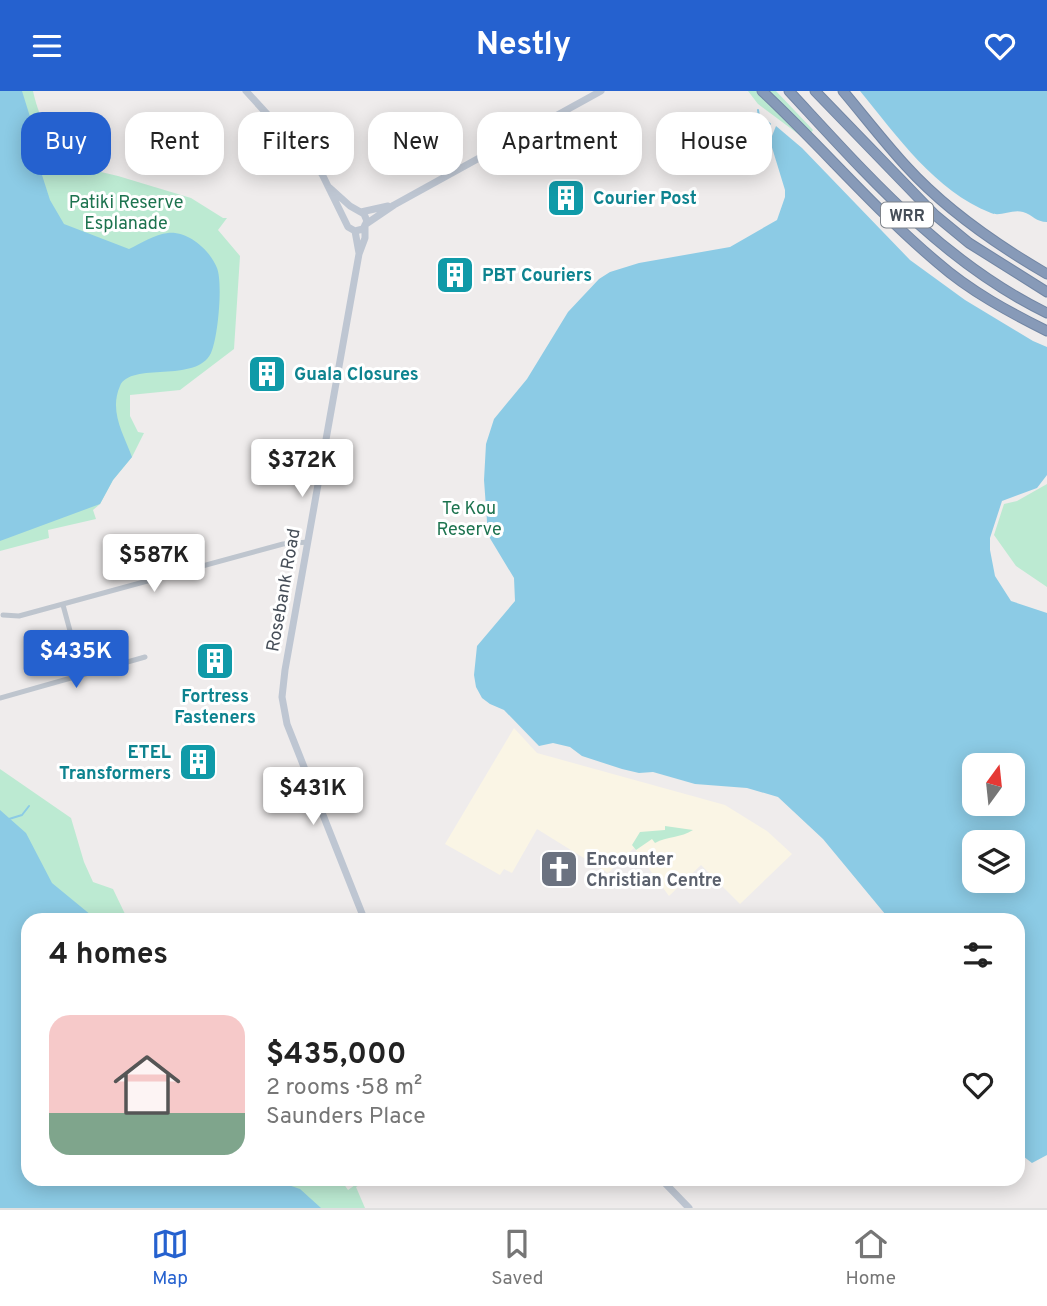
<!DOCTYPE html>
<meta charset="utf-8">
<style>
body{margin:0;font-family:Overpass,sans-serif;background:#f6f6f6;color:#222;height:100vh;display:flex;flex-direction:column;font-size:26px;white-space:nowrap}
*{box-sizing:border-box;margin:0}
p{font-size:23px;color:#767676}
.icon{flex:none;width:38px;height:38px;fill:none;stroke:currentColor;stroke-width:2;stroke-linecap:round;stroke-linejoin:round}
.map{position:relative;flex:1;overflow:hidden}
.side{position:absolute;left:21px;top:822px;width:1004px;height:273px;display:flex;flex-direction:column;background:#fff;border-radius:21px;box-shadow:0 4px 18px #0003}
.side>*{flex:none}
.guide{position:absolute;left:21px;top:21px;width:1006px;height:63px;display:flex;gap:14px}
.needle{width:46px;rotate:15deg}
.buttons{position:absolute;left:962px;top:662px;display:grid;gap:14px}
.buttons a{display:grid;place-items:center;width:63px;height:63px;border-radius:14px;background:#fff;box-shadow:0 4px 18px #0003;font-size:35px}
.price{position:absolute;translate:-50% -60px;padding:0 16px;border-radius:7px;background:#fff;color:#222;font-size:23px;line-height:46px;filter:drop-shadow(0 2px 4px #0008)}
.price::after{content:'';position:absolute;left:50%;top:42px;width:21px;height:16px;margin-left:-10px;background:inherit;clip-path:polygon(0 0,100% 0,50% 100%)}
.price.selected{background:#2561cf;color:#fff}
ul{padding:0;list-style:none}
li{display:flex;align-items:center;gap:21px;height:175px;padding:0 28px}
li span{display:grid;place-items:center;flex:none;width:196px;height:140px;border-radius:21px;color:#555}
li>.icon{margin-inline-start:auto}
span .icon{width:84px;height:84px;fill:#fffc;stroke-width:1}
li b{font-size:30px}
h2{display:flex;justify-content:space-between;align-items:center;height:84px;padding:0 28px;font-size:30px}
.chip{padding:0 24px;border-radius:21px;background:#fff;box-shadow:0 4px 18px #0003;font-size:24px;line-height:63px}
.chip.selected{background:#2561cf;color:#fff}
header{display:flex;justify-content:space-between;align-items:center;height:91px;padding:0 28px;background:#2561cf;color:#fff;font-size:32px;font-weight:700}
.tabs{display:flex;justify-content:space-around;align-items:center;height:98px;border-top:2px solid #e0e0e0;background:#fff;font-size:19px;color:#767676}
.tabs a{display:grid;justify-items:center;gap:4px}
.tabs .selected{color:#2561cf}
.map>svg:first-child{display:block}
.commercial{fill:#faf5e5}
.green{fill:#bcead2}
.water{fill:#8ccbe5;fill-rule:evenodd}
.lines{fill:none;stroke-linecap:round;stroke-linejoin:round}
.stream{stroke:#8ccbe5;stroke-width:2}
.highway-casing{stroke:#7286a4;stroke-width:11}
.street{stroke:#bec5ce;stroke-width:5}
.secondary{stroke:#bec6d2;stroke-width:7}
.highway{stroke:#879ab8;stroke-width:9}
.labels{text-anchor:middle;stroke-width:6;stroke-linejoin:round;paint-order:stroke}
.shield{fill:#fff;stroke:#7e838a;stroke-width:2}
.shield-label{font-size:16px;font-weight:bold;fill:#464e58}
.culture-label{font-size:18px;font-weight:bold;fill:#0d838f;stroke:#fff;text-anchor:start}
.park-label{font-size:18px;fill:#1d734f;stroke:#fff}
.street-label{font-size:18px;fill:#464e58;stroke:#fff}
.worship-label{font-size:18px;font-weight:bold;fill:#5b616d;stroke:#fff;text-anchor:start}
</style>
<header><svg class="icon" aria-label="menu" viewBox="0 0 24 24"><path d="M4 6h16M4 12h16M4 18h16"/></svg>Nestly<svg class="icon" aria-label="heart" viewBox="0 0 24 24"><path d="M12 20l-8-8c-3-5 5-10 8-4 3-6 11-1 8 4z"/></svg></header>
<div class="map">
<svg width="1047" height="1117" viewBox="0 0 1047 1117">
<rect width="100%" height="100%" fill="#efecec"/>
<path class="commercial" d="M 514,637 L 537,662 L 725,714 L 767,740 L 792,763 L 740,813 L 701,774 L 669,805 L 634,757 L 608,782 L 537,738 L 512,782 L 504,778 L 500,784 L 445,753 Z"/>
<path class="green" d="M 0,0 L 33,0 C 38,22 46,46 70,52 L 67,73 L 118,85 L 191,107 L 223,127 L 227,127 L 218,139 L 240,165 L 234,258 L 180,299 L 130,304 L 130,325 L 138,341 L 144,342 L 132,366 L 113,389 L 100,413 L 93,419 L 96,428 L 48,439 L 49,447 L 0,460 Z
M 748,0 L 776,0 L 813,39 L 811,42 L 790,23 L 805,48 L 758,13 Z
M 1047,393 L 1047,496 L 1016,475 L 994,444 L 1004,413 L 1017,410 Z
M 0,678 L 71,727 L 84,771 L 93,791 L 113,798 L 125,823 L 132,822 L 134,829 L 52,829 L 0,784 Z
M 665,735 L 693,739 C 681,747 667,745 655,752 L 652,748 L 636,759 L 632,754 L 640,741 L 665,739 Z
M 257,1089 L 341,1089 L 348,1099 L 362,1089 L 368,1089 L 356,1096 L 365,1117 L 275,1117 Z"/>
<path class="water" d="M 0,0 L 22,0 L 41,61 L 42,84 L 50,109 L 64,133 L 129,158 C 140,153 155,143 168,142 C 188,140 210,159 217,177 C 223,192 218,247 211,262 C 196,293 131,270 120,295 C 109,320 123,342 132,366 L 113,389 L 100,413 L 0,450 Z
M 860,0 L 1047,0 L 1047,131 C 1036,131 1033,124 1023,121 C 1012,118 1000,126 991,122 C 935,100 897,45 860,0 Z
M 776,35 L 802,57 L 910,169 L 965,209 L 1033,250 L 1047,256 L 1047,384 L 1037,397 L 1002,410 L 990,447 L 990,459 L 995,485 L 1011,510 L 1047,522 L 1047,1064 L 1032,1072 L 1019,1062 L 1018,830 L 890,829 L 823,748 L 778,706 L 747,697 L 695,693 L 653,681 L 639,682 L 622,678 L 582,665 L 570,656 L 553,652 L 539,655 L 504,619 L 490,613 L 482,607 L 476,596 L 474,584 L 477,555 L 515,510 L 514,487 L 488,444 L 484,389 L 486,353 L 494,328 L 527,288 L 568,221 L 599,188 L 610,181 L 639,172 L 730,156 L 777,129 L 785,106 L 785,99 L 770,50 ZM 975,674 L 1013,674 L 1013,712 L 975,712 ZM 975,751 L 1013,751 L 1013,789 L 975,789 Z
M 0,719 L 26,742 L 52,792 L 97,829 L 28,830 L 28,1088 L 274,1089 L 300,1098 L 321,1117 L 0,1117 Z"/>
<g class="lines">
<path class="stream" d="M 758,19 L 759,25 L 770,33
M 9,728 L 22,724 L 29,715"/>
<defs>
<path id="highway" d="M 762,0 C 822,56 875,119 938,172 C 970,200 1009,221 1047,240
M 789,0 C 867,84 942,171 1047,222
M 815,0 L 935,124 L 969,152 L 1047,201
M 843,0 C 864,25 884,51 906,75 C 945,118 997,154 1047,183"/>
</defs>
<use href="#highway" class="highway-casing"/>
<path class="street" d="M 63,514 L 82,584
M 3,524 L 19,525 L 283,453 L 308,451
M 0,607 L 145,566"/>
<path class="secondary" d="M 246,0 L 322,83 L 348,136 L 355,140 L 363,138 L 367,130 L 364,123 L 350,115 L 330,97
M 361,121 L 388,115
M 366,133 L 394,114 L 601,0
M 355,140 L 359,162
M 365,830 L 287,633 L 282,606 L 285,579 L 359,163 L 365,147 L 365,134
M 661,1088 L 689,1117"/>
<use href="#highway" class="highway"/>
</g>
<defs>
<symbol id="building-square" viewBox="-11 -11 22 22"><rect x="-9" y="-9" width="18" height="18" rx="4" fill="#0f9aa8" stroke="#fff"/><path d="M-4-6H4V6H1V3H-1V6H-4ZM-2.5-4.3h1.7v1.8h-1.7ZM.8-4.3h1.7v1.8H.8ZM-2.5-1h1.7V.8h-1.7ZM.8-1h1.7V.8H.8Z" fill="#fff"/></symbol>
<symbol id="church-square" viewBox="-11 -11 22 22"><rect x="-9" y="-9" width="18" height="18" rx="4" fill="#6b7280" stroke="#fff"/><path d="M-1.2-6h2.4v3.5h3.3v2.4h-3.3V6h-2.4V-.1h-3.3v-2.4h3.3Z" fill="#fff"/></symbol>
</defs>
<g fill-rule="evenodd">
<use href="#building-square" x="544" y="85" width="44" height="44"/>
<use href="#building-square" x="433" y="162" width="44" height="44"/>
<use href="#building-square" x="245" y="261" width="44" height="44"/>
<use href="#building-square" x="193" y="548" width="44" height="44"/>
<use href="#building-square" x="176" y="649" width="44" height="44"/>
<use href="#church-square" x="537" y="756" width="44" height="44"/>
</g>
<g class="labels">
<rect class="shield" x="881" y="111.5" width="52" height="25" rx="5"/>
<g class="shield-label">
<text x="907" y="130">WRR</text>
</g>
<g class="culture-label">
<text x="593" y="113">Courier Post</text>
<text x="482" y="190">PBT Couriers</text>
<text x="294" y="289">Guala Closures</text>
<text x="215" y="611" text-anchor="middle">Fortress<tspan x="215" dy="21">Fasteners</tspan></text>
<text x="171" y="667" text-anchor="end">ETEL<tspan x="171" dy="21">Transformers</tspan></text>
</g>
<g class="park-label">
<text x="126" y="117">Patiki Reserve<tspan x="126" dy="21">Esplanade</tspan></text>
<text x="469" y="423">Te Kou<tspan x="469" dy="21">Reserve</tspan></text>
</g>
<g class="street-label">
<text transform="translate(283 499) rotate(-80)" y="6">Rosebank Road</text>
</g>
<g class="worship-label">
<text x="586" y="774">Encounter<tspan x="586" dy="21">Christian Centre</tspan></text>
</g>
</g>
</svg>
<div class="buttons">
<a><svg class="needle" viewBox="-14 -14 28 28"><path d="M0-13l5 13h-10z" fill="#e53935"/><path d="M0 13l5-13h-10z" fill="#767676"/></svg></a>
<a><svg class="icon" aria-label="layers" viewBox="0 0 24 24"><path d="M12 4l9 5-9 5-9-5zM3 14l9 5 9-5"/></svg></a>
</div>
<b class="price" style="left:302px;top:408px">$372K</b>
<b class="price" style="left:154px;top:503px">$587K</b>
<b class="price selected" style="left:76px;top:599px">$435K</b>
<b class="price" style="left:313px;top:736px">$431K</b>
<div class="guide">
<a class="chip selected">Buy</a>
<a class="chip">Rent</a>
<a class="chip">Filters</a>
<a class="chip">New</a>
<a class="chip">Apartment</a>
<a class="chip">House</a>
</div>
<section class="side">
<h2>4 homes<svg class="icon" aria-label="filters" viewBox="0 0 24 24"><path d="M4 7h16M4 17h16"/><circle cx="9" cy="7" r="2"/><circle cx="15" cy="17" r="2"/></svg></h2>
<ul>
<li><span style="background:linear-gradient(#f6c9c9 70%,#7fa58c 0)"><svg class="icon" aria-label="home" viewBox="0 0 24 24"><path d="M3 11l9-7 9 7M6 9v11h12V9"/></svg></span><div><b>$435,000</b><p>2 rooms · 58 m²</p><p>Saunders Place</p></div><svg class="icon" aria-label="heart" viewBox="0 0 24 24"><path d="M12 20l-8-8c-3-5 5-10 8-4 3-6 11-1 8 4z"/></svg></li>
</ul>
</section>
</div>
<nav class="tabs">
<a class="selected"><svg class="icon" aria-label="map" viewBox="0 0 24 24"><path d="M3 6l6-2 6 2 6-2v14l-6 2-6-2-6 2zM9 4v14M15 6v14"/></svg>Map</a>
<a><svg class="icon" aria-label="saved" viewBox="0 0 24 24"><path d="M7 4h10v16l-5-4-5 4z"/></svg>Saved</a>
<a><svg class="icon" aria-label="home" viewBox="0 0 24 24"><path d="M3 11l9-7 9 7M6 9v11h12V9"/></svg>Home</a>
</nav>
